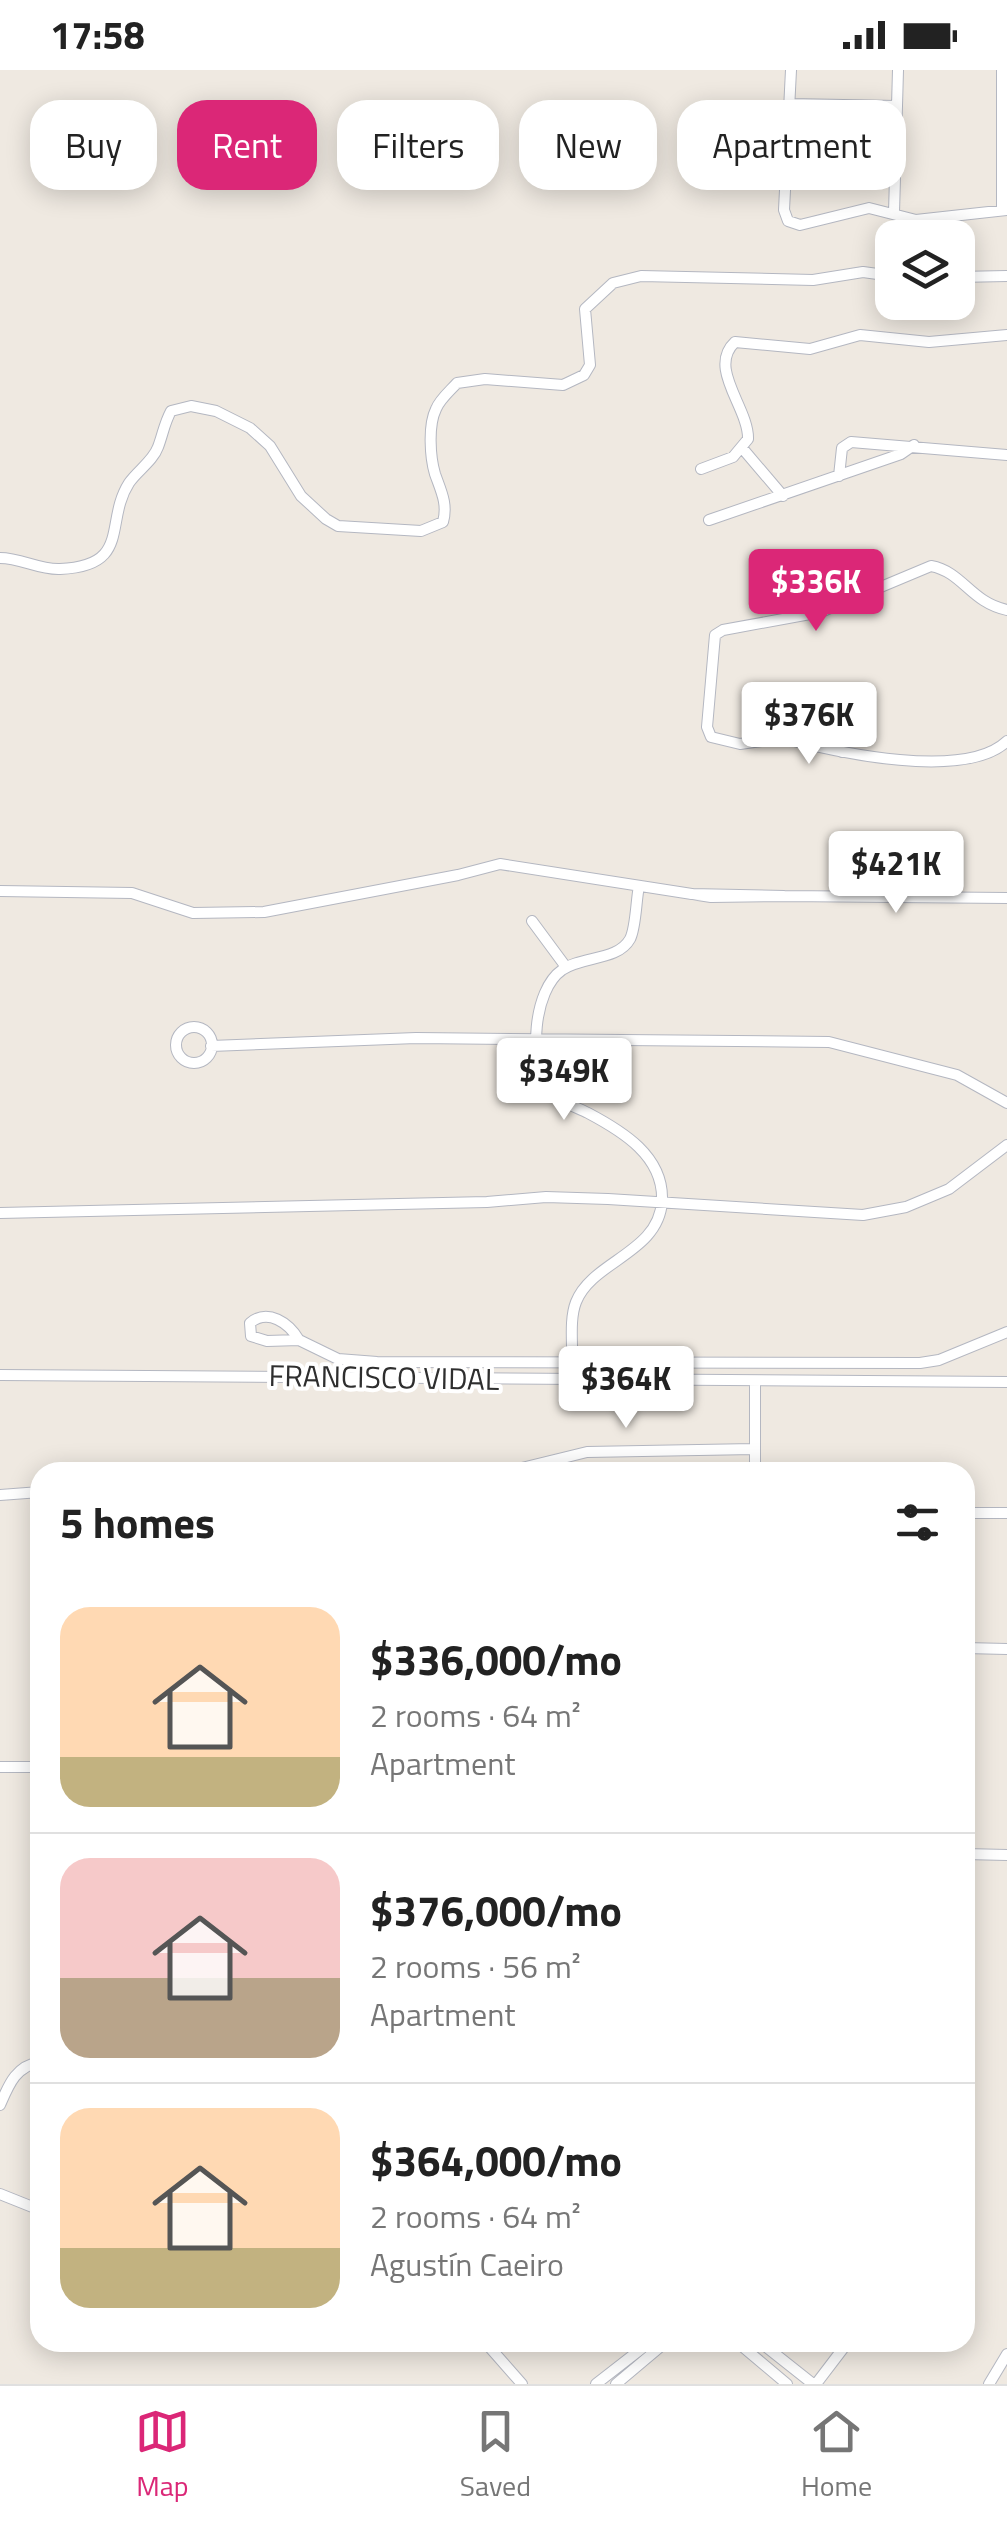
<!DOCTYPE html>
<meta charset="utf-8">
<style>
body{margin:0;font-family:"Titillium Web",sans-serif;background:#f2f2f2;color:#222;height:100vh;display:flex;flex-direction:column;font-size:38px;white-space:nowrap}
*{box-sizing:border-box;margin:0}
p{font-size:32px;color:#767676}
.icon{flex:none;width:55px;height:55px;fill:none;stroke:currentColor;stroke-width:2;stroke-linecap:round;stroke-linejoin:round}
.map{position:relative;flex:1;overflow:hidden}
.details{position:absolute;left:30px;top:1392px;width:945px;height:890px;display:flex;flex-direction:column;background:#fff;border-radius:30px;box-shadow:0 5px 25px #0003}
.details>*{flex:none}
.top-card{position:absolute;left:30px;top:30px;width:948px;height:90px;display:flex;gap:20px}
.controls{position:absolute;left:875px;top:150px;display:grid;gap:20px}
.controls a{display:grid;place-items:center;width:100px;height:100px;border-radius:20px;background:#fff;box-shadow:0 5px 25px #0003;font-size:50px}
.price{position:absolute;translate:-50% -85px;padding:0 22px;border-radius:10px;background:#fff;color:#222;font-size:32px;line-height:65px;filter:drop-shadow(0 2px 5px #0008)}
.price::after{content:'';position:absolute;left:50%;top:60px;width:30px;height:22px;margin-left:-15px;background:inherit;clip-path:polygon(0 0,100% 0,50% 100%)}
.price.active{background:#db2777;color:#fff}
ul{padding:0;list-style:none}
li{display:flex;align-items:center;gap:30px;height:250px;padding:0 30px}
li+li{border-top:2px solid #e0e0e0}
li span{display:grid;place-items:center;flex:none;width:280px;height:200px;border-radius:30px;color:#555}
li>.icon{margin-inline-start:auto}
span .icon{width:120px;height:120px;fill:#fffc;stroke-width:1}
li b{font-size:42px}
h2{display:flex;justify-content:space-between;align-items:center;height:120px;padding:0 30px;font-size:42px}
.tag{padding:0 35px;border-radius:30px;background:#fff;box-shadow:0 5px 25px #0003;font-size:35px;line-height:90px}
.tag.active{background:#db2777;color:#fff}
.status{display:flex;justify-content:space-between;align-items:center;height:70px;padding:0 50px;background:#fff;direction:ltr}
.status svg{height:28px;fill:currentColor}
.menu{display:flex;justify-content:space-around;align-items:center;height:140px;border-top:2px solid #e0e0e0;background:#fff;font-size:28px;color:#767676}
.menu a{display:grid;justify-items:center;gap:5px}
.menu .active{color:#db2777}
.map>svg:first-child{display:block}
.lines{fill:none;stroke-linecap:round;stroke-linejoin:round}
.minor-casing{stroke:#b4b7c1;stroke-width:12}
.minor{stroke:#fff;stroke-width:10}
.labels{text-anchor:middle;stroke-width:8;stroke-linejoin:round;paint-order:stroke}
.street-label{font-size:30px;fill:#2e2e2e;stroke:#fff}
</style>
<div class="status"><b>17:58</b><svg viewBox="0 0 49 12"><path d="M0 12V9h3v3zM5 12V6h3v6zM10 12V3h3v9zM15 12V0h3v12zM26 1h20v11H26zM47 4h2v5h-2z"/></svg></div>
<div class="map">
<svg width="1007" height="2314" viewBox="0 0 1007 2314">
<rect width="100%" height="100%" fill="#efe9e1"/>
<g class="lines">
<defs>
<path id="minor" d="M 791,0 L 784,140 L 788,151 L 800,155 L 869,138 L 916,150 L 1007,140
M 790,34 L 897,36
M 1002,140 L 1002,0
M 894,143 L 898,0
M 958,207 L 1007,206
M 743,379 L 783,426
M 701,399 L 733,387 L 748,369 C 749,338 707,298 735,272 L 810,279 L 860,265 L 929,272 L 1007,265
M 839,406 L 842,378 L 851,372 L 1007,385
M 709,450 L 901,384 L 914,375
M 0,488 C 21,488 39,500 60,499 C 132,496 104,452 129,413 C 137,401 153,391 158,377 C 163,364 164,354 171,341 L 191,336 L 216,341 L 250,358 L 270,376 L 301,426 L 326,449 L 338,456 L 421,461 L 443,452 C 448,434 441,421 435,404 C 430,387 428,355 436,339 C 440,329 450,321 457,313 L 485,309 L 563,315 L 584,305 L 590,295 L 585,239 L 613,213 L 641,206 L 813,210 L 863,202 L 892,206
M 786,669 C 836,682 965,711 1007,671
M 842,682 L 803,665 L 740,674 L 711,667 L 707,657 L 715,565 L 723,560 L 821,542 L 931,496 C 963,502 970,532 1007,540
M 0,821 L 132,823 L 193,843 L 264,842 L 458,805 L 500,794 L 711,827 L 784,826 L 691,824
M 784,826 L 1007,828
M 532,851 L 566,897
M176 975a18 18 0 1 1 36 0a18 18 0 1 1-36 0Z
M 211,976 L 416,968 L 829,972 L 957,1005 L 1007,1033
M 0,1143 L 487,1132 L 546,1127 L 608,1129 L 863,1145 L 906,1137 L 949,1119 L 1007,1075
M 299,1270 C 289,1253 268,1238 250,1253 L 251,1266 L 267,1271 L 299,1270 L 338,1289 L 377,1292 L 920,1293 L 939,1290 L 1007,1262
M 572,1293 C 573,1275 569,1250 576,1232 C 592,1191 659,1183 662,1131 C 664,1086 622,1061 588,1043 C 576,1037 557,1031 549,1019 C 528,992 533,920 562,900 C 581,886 618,891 630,869 C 636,858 636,830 639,816
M 0,1305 L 1007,1312
M 755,1312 L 755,1402
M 506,1402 L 587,1382 L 754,1379
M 0,1425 L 40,1422
M 965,1443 L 1007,1443
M 965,1578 L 1007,1579
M 0,1697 L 40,1697
M 965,1784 L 1007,1785
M 0,2035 C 9,2014 16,1996 40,1992
M 0,2124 L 40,2140
M 485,2272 L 522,2314
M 737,2272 L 787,2314
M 760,2272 L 813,2314
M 596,2314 L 650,2272
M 616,2314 L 666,2272
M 816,2314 L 848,2272
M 989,2314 L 1007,2284"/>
</defs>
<use href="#minor" class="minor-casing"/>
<use href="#minor" class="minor"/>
</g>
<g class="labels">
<g class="street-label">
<text transform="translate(384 1308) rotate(1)" y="10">FRANCISCO VIDAL</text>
</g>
</g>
</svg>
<div class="controls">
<a><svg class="icon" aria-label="layers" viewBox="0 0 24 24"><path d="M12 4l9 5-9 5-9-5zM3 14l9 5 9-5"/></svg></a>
</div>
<b class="price active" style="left:816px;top:564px">$336K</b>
<b class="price" style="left:809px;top:697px">$376K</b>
<b class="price" style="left:896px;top:846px">$421K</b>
<b class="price" style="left:564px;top:1053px">$349K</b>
<b class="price" style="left:626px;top:1361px">$364K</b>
<div class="top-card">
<a class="tag">Buy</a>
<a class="tag active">Rent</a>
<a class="tag">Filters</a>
<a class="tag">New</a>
<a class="tag">Apartment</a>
</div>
<section class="details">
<h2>5 homes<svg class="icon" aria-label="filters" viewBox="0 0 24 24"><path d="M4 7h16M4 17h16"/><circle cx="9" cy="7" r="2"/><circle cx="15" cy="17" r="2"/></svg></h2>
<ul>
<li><span style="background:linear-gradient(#ffd9b3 75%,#c2b280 0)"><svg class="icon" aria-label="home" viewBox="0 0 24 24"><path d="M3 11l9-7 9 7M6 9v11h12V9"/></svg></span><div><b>$336,000/mo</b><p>2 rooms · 64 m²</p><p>Apartment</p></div></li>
<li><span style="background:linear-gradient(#f6c9c9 60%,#b9a48a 0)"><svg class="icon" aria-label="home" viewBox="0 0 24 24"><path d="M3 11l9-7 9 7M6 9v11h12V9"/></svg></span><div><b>$376,000/mo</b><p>2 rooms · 56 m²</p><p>Apartment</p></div></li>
<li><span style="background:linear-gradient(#ffd9b3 70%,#c2b280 0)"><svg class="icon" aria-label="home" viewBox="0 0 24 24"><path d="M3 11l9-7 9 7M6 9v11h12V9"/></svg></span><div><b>$364,000/mo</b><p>2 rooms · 64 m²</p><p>Agustín Caeiro</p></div></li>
</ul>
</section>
</div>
<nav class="menu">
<a class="active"><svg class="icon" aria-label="map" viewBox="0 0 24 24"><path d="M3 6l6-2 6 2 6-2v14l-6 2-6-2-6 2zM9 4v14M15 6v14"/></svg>Map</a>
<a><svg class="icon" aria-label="saved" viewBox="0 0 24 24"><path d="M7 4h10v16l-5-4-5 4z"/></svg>Saved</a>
<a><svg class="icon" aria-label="home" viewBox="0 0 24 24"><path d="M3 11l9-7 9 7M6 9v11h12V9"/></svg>Home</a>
</nav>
